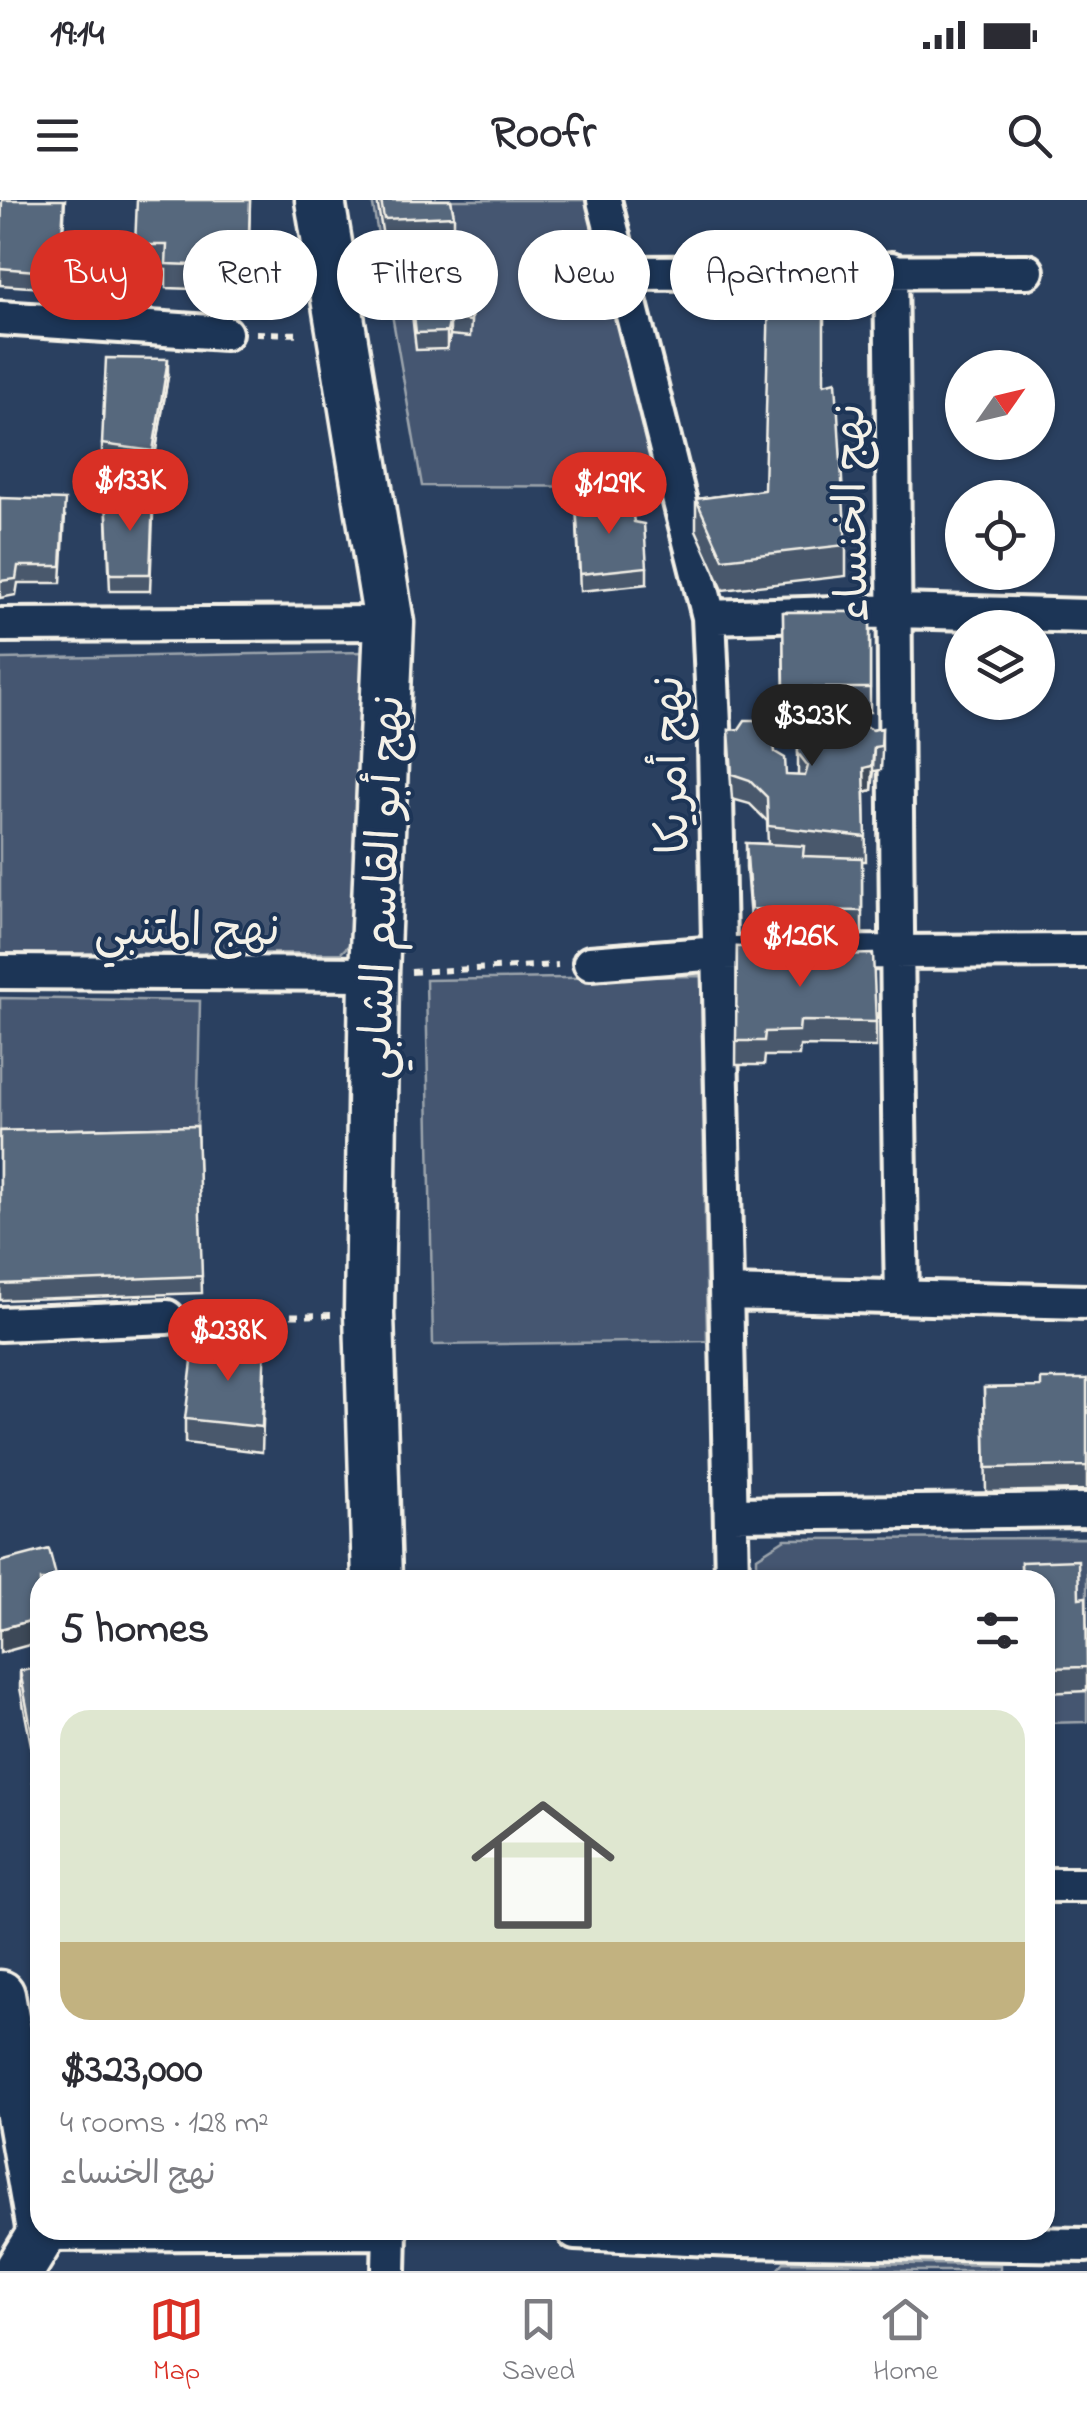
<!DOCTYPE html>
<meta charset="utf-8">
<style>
body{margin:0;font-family:"Indie Flower","Playpen Sans Arabic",sans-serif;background:#f7f7f7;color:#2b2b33;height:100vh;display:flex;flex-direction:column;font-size:38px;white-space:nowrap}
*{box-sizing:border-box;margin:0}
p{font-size:32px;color:#7c7c81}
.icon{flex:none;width:55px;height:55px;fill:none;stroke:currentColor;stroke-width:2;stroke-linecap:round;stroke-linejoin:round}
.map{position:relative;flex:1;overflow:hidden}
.details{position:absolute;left:30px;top:1370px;width:1025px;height:670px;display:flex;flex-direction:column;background:#fff;border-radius:30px;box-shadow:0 2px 8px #0004}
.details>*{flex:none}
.hud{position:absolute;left:30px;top:30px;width:1028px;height:90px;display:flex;gap:20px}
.needle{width:65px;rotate:56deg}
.controls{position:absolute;left:945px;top:150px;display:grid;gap:20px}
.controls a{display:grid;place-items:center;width:110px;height:110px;border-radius:50%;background:#fff;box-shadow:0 2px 8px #0004;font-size:50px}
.price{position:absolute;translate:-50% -85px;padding:0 22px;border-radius:35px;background:#d93025;color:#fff;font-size:32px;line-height:65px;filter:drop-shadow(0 2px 5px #0008)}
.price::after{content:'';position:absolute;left:50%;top:60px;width:30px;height:22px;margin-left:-15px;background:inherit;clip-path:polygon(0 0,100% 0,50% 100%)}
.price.selected{background:#222;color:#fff}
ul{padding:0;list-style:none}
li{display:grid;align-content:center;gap:20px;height:530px;padding:0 30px}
li span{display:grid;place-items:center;height:310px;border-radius:30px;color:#555}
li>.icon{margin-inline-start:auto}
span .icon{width:180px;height:180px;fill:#fffc;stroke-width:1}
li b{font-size:42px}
h2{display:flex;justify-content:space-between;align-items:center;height:120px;padding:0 30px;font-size:42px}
.tag{padding:0 35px;border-radius:45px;background:#fff;box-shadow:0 2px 8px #0004;font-size:35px;line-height:90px}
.tag.selected{background:#d93025;color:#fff}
.status{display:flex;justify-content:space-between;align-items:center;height:70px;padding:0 50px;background:#fff;direction:ltr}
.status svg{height:28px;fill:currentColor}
header{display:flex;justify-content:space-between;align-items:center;height:130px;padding:0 30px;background:#fff;font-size:45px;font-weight:700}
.menu{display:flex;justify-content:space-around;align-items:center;height:140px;border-top:2px solid #e1e1e2;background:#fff;font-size:28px;color:#7c7c81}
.menu a{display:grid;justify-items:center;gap:5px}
.menu .selected{color:#d93025}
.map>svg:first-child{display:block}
.green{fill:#445771;stroke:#9ca4ac;stroke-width:2.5}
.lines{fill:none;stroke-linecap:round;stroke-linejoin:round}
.street-casing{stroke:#f4f1e8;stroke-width:40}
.secondary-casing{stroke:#f4f1e8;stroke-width:55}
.path{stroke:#f4f1e8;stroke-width:6;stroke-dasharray:8 8;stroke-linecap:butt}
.street{stroke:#1d3557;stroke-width:32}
.secondary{stroke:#1d3557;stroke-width:48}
.wall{fill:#4a596c;stroke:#f4f1e8;stroke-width:2.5}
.shaded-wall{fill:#3c4858;stroke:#f4f1e8;stroke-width:2.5}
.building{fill:#56677d;stroke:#f4f1e8;stroke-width:2.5}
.labels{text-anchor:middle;stroke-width:8;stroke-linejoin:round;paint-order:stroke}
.street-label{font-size:45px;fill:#f4f1e8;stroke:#1d3557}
</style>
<div class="status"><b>19:14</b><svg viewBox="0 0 49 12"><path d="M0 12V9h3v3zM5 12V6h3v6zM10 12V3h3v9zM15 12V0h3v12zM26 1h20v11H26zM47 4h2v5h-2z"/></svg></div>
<header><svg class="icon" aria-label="menu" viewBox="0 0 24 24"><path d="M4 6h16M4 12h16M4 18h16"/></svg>Roofr<svg class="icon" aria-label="search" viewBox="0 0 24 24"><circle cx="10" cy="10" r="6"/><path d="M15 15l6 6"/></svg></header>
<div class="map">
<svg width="1087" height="2071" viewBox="0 0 1087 2071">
<rect width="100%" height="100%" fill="#2a4060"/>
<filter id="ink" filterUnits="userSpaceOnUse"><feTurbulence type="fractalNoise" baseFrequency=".01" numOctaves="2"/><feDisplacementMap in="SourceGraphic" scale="20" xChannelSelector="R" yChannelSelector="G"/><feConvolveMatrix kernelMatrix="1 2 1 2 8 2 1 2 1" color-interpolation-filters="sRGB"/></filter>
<g filter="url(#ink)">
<path class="green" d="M 372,0 L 586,0 L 659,287 L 422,286 Z
M 363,452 L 372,461 L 361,733 L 341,753 L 0,754 L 0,459 Z
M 701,776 L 707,1141 L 433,1145 L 426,780 Z
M 0,798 L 200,801 L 197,943 L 0,947 Z
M 1087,1338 L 1087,1522 L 1045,1523 L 1045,1380 L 757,1380 L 757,1357 L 785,1339 Z
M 784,2062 L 1000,2065 L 1000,2071 L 776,2071 Z"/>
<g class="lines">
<defs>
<path id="street" d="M 604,0 L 709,417 L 715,547 L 732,1380
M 891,69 C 896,412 895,754 902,1096
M 624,73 L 1027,71
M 0,118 L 225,133
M 709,417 L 896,411 L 1087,416
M 0,425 L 389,423
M 590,763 L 719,753 L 1087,751
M 0,772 L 374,774
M 728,1093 L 1087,1102
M 0,1124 L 167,1117
M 732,1314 L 1087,1310
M 1045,1685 L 1087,1685
M 575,2033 L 736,2040 L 1087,2045
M 42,2034 L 390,2032
M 389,2071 L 390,2030"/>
<path id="secondary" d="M 320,0 L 389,423 L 374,774 L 369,1114 L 377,1380
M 0,1795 L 40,2024
M 19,2071 L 44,2030"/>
</defs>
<use href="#street" class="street-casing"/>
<use href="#secondary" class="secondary-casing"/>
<path class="path" d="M 256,133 L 304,134
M 411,772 L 558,765
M 195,1117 L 333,1115
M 422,2032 L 544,2033"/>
<use href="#street" class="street"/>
<use href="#secondary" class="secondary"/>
</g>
<path class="wall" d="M 65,0 L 60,89 L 0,85 L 0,39 Z
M 250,0 L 248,91 L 166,88 L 166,70 L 135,69 L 135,45 Z
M 377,0 L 451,0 L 454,16 L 454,40 L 384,43 Z
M 474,78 L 470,137 L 450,135 L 447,149 L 416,150 L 411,105 L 411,88 Z
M 168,176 L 153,268 L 102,261 L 102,244 Z
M 824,184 L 846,345 L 846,376 L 723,390 L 696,330 L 696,299 L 764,290 Z
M 106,294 L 153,315 L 150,391 L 110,391 Z
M 0,298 L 65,316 L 61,383 L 18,383 L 16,395 L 0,398 Z
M 576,300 L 634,322 L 647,367 L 647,384 L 580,391 Z
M 783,412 L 870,412 L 870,512 L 862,512 L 864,526 L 872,530 L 882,528 L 882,552 L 881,570 L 874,571 L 872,590 L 865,592 L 866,661 L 862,661 L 862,735 L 751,733 L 746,667 L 746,643 L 768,644 L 767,621 L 750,604 L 732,599 L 729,555 L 729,530 L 775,552 L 786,575 L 798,576 L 798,512 L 784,512 Z
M 737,747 L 799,756 L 876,822 L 876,847 L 800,846 L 799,856 L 765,856 L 764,865 L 736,865 Z
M 197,926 L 202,1093 L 0,1100 L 0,931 Z
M 265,1164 L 262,1252 L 185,1243 L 185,1219 Z
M 1087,1179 L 1087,1290 L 986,1292 L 984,1188 L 1041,1187 Z
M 1021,1362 L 1079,1398 L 1087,1428 L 1087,1491 L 1045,1493 L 1045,1380 L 1021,1380 Z
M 40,1468 L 40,1549 L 32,1550 L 20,1488 L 20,1471 Z
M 40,1563 L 40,1611 L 33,1582 L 33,1565 Z"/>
<path class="shaded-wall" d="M 450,119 L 450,135 L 447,149 L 447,132 Z
M 168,159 L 168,176 L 153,268 L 153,251 Z
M 874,547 L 872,590 L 864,592 L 864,568 Z
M 40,1418 L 40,1442 L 0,1453 L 0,1429 Z"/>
<path class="building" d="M 2,0 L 64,0 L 60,73 L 0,68 Z
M 137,0 L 250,0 L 248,67 L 166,64 L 167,45 L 135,45 Z
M 381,0 L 451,0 L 454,16 L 384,19 Z
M 442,61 L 474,61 L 470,121 L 450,119 L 447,132 L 416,133 L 411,88 L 439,83 Z
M 769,94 L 824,97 L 824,184 L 836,181 L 846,345 L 723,359 L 696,299 L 764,290 Z
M 106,158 L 168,159 L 153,251 L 102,244 Z
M 106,294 L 153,298 L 150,374 L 110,374 Z
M 0,298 L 65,300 L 61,366 L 18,366 L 16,379 L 0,381 Z
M 630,299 L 634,322 L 644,324 L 647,367 L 580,374 L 576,300 Z
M 783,412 L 870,412 L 870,488 L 784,488 Z
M 858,504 L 863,514 L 864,526 L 872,530 L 882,528 L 881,546 L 874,547 L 872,566 L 864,568 L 866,637 L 768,626 L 767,597 L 750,580 L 732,574 L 729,530 L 739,529 L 745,520 L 771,520 L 775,552 L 785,558 L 786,575 L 805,576 L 808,566 L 798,553 L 798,505 Z
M 746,643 L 804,646 L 803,656 L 862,658 L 862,711 L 751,709 Z
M 798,745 L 799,756 L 873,754 L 876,822 L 800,821 L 799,831 L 765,832 L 764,841 L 736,841 L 737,747 Z
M 197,926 L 202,1076 L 0,1084 L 0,931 Z
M 265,1140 L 262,1227 L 185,1219 L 194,1146 Z
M 1041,1179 L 1087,1179 L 1087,1266 L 986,1268 L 984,1188 L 1041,1187 Z
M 49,1349 L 57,1380 L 40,1380 L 40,1418 L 0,1429 L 0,1362 Z
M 1078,1360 L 1079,1398 L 1086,1397 L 1087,1467 L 1045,1468 L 1045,1380 L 1022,1380 L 1021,1362 Z
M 40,1468 L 40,1532 L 32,1533 L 20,1471 Z
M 40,1563 L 40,1595 L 33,1565 Z"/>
</g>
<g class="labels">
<g class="street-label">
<text transform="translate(849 313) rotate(-91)" y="16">نهج الخنساء</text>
<text transform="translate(669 565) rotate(-92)" y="16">نهج أمريكا</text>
<text transform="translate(380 687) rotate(-88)" y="16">نهج أبو القاسم الشابي</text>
<text x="187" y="744">نهج المتنبي</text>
</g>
</g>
</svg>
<div class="controls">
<a><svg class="needle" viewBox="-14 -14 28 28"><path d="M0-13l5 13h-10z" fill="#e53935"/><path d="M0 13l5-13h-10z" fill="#7c7c81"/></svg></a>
<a><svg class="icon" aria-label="locate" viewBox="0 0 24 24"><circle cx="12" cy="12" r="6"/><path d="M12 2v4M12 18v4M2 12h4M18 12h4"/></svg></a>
<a><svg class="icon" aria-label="layers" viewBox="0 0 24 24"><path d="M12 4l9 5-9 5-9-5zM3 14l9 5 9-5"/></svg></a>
</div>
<b class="price" style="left:130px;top:334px">$133K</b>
<b class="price" style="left:609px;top:337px">$129K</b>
<b class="price selected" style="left:812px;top:569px">$323K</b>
<b class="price" style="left:800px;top:790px">$126K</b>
<b class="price" style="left:228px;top:1184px">$238K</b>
<div class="hud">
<a class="tag selected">Buy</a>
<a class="tag">Rent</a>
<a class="tag">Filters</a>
<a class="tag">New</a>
<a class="tag">Apartment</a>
</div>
<section class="details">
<h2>5 homes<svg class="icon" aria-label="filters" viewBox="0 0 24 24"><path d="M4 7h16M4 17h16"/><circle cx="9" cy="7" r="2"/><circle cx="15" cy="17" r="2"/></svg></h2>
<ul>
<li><span style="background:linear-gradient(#dfe7d0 75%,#c2b280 0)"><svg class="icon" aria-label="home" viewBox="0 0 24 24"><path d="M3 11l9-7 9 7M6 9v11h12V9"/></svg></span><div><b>$323,000</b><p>4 rooms · 128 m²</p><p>نهج الخنساء</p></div></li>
</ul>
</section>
</div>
<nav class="menu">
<a class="selected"><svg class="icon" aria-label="map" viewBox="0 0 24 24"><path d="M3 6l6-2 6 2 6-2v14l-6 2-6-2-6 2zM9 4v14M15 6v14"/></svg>Map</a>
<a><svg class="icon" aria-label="saved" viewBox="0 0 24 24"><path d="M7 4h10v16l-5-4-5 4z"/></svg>Saved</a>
<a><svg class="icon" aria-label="home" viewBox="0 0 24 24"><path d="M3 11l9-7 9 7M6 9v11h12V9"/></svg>Home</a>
</nav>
